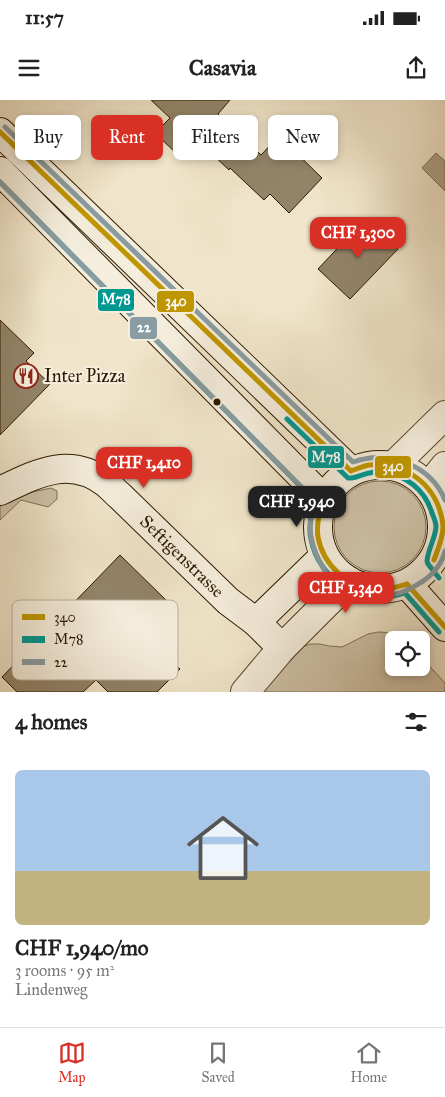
<!DOCTYPE html>
<meta charset="utf-8">
<style>
body{margin:0;font-family:"IM FELL Great Primer",serif;background:#f6f6f6;color:#222;height:100vh;display:flex;flex-direction:column;font-size:19px;white-space:nowrap}
*{box-sizing:border-box;margin:0}
p{font-size:16px;color:#767676}
.icon{flex:none;width:28px;height:28px;fill:none;stroke:currentColor;stroke-width:2;stroke-linecap:round;stroke-linejoin:round}
.map{position:relative;height:592px;overflow:hidden}
.drawer{display:flex;flex-direction:column;background:#fff;flex:1}
.drawer>*{flex:none}
.guide{position:absolute;left:15px;top:15px;width:415px;height:45px;display:flex;gap:10px}
.tools{position:absolute;left:385px;top:531px;display:grid;gap:10px}
.tools a{display:grid;place-items:center;width:45px;height:45px;border-radius:8px;background:#fff;box-shadow:0 2px 8px #0003;font-size:25px}
.price{position:absolute;translate:-50% -42px;padding:0 11px;border-radius:10px;background:#d93025;color:#fff;font-size:16px;line-height:32px;filter:drop-shadow(0 1px 2px #0008)}
.price::after{content:'';position:absolute;left:50%;top:30px;width:15px;height:11px;margin-left:-8px;background:inherit;clip-path:polygon(0 0,100% 0,50% 100%)}
.price.current{background:#222;color:#fff}
ul{padding:0;list-style:none}
li{display:grid;align-content:center;gap:10px;height:265px;padding:0 15px}
li+li{border-top:1px solid #e0e0e0}
li span{display:grid;place-items:center;height:155px;border-radius:8px;color:#555}
li>.icon{margin-inline-start:auto}
span .icon{width:90px;height:90px;fill:#fffc;stroke-width:1}
li b{font-size:21px}
h2{display:flex;justify-content:space-between;align-items:center;height:60px;padding:0 15px;font-size:21px}
.tag{padding:0 18px;border-radius:8px;background:#fff;box-shadow:0 2px 8px #0003;font-size:18px;line-height:45px}
.tag.current{background:#d93025;color:#fff}
.status{display:flex;justify-content:space-between;align-items:center;height:35px;padding:0 25px;background:#fff;direction:ltr}
.status svg{height:14px;fill:currentColor}
header{display:flex;justify-content:space-between;align-items:center;height:65px;padding:0 15px;background:#fff;font-size:22px;font-weight:800}
.dock{display:flex;justify-content:space-around;align-items:center;height:70px;border-top:1px solid #e0e0e0;background:#fff;font-size:14px;color:#767676}
.dock a{display:grid;justify-items:center;gap:2px}
.dock .current{color:#d93025}
.map>svg:first-child{display:block}
.green{fill:#cfc2a8;stroke:#7e6e54}
.water{fill:#ada085;stroke:#796a50}
.building{fill:#928369;stroke:#2c1900}
.lines{fill:none;stroke-linecap:round;stroke-linejoin:round}
.street-casing{stroke:#5d4c32;stroke-width:30}
.secondary-casing{stroke:#2c1900;stroke-width:30}
.street{stroke:#f5eedd;stroke-width:28}
.secondary{stroke:#f5eedd;stroke-width:28}
.bus-1-casing{stroke:#f5eedd;stroke-width:9}
.bus-2-casing{stroke:#f5eedd;stroke-width:9}
.bus-3-casing{stroke:#f5eedd;stroke-width:9}
.bus-1{stroke:#c09600;stroke-width:5}
.bus-2{stroke:#009790;stroke-width:5}
.bus-3{stroke:#899ca2;stroke-width:5}
.bus-dot{fill:#2c1900;stroke:#f5eedd;stroke-width:2}
.labels{text-anchor:middle;stroke-width:4;stroke-linejoin:round;paint-order:stroke}
.poi-label{font-size:18px;fill:#2c1900;stroke:#f5eedd;text-anchor:start}
.street-label{font-size:18px;fill:#2c1900;stroke:#f5eedd}
.key{fill:#f5eedd;stroke:#b9ae9b;stroke-width:1}
.key-label{font-size:14px;fill:#2c1900}
.line-badge{stroke:#f5eedd;stroke-width:2}
.badge-label{font-size:14px;text-anchor:middle;font-weight:bold;fill:#fff}
</style>
<div class="status"><b>11:57</b><svg viewBox="0 0 49 12"><path d="M0 12V9h3v3zM5 12V6h3v6zM10 12V3h3v9zM15 12V0h3v12zM26 1h20v11H26zM47 4h2v5h-2z"/></svg></div>
<header><svg class="icon" aria-label="menu" viewBox="0 0 24 24"><path d="M4 6h16M4 12h16M4 18h16"/></svg>Casavia<svg class="icon" aria-label="share" viewBox="0 0 24 24"><path d="M12 15V3M7 8l5-5 5 5M5 13v7h14v-7"/></svg></header>
<div class="map">
<svg width="445" height="592" viewBox="0 0 445 592">
<rect width="100%" height="100%" fill="#f0e5ca"/>
<filter id="stains"><feTurbulence type="fractalNoise" baseFrequency=".004" numOctaves="4"/><feColorMatrix values="0 0 0 0 .2 0 0 0 0 .09 0 0 0 0 .02 0 0 0 .5 -.17"/></filter>
<radialGradient id="worn" r=".72"><stop offset=".6" stop-color="#630" stop-opacity="0"/><stop offset="1" stop-color="#630" stop-opacity=".3"/></radialGradient>
<path class="green" d="M334 427a46 46 0 1 1 92 0a46 46 0 1 1-92 0Z
M 51,388 L 57,391 L 57,399 L 48,407 L 21,400 L 0,420 L 0,406 L 28,393 Z
M 378,532 C 389,532 397,535 406,540 L 394,540 L 394,568 L 421,568 L 421,557 L 445,583 L 445,592 L 262,592 L 301,547 L 311,544 L 320,544 L 329,546 L 342,547 L 368,534 Z"/>
<path class="water" d="M 436,53 L 445,61 L 445,91 L 422,68 Z"/>
<path class="building" d="M 151,0 L 230,0 L 218,14 L 261,55 L 279,36 L 322,78 L 289,113 L 270,94 L 264,100 L 230,68 L 229,70 L 195,38 L 178,55 L 155,33 L 170,18 Z
M 365,119 L 398,149 L 350,199 L 318,169 Z
M 0,220 L 34,253 L 26,261 L 50,284 L 0,335 Z
M 120,455 L 169,503 L 142,532 L 180,569 L 157,592 L 108,592 L 96,580 L 83,592 L 17,592 L 2,577 Z"/>
<g class="lines">
<defs>
<path id="street" d="M 393,366 L 445,315
M 428,387 L 445,366
M 245,592 L 282,548"/>
<g id="secondary">
<path d="M 0,32 L 351,371"/>
<path d="M 0,71 L 324,399"/>
<circle cx="380" cy="427" r="62"/>
<path id="s1" d="M 0,391 C 36,374 69,355 106,383 C 111,387 115,392 120,396 L 228,501 L 256,522 L 282,548 L 349,481"/>
<path d="M 407,484 L 445,527"/>
<path d="M 256,522 L 324,456"/>
</g>
</defs>
<use href="#street" class="street-casing"/>
<use href="#secondary" class="secondary-casing"/>
<use href="#street" class="street"/>
<use href="#secondary" class="secondary"/>
<defs>
<path id="bus-1" d="M 0,32 L 351,371
M 351,371 C 357,369 363,366 369,365 C 400,361 429,380 439,408 C 441,414 443,420 443,427 C 443,438 438,449 434,460
M 324,399 C 320,411 316,424 318,437 C 323,465 348,488 377,489 C 388,490 397,487 407,484
M 407,484 L 445,527"/>
<path id="bus-2" d="M 0,82 L 315,401 C 312,413 308,426 311,439 C 319,482 364,507 405,493 L 439,532
M 287,319 L 348,378 C 355,379 362,374 370,373 C 373,372 378,372 381,373 C 406,374 425,390 432,413 C 434,418 436,422 436,427 C 435,439 428,449 427,461 L 428,464 L 439,478"/>
<path id="bus-3" d="M 5,27 L 353,362 C 388,350 430,364 445,400
M 0,82 L 315,401 C 307,422 309,440 319,460 C 321,464 323,469 327,473 C 351,500 391,503 420,483 C 432,476 442,464 445,451"/>
</defs>
<use href="#bus-1" class="bus-1-casing"/>
<use href="#bus-2" class="bus-2-casing"/>
<use href="#bus-3" class="bus-3-casing"/>
<use href="#bus-1" class="bus-1"/>
<use href="#bus-2" class="bus-2"/>
<use href="#bus-3" class="bus-3"/>
</g>
<defs>
<symbol id="restaurant-ring" viewBox="-11 -11 22 22"><circle r="9.5" fill="#f5eedd" stroke="#8f2418" stroke-width="1.5"/><path d="M-5-6h1v4h1v-4h1v4h1v-4h1v5L-1.5 .5V6h-2V.5L-5-1ZM5-6V6H3V1.5H1.5Q1.5-4 5-6Z" fill="#8f2418"/></symbol>
</defs>
<g fill-rule="evenodd">
<use href="#restaurant-ring" x="12" y="262" width="28" height="28"/>
</g>
<circle class="bus-dot" cx="217" cy="302" r="4.5"/>
<g class="labels">
<g class="poi-label">
<text x="44" y="282">Inter Pizza</text>
</g>
<g class="street-label">
<text dy="6" stroke="none"><textPath href="#s1" startOffset="219">Seftigenstrasse</textPath></text>
</g>
</g>
<rect x="12" y="500" width="166" height="80" rx="8" class="key"/>
<rect x="22" y="514" width="23" height="6" fill="#c09600"/>
<rect x="22" y="536" width="23" height="7" fill="#009790"/>
<rect x="22" y="559" width="23" height="6" fill="#899ca2"/>
<g class="key-label">
<text x="54" y="522">340</text>
<text x="54" y="544">M78</text>
<text x="54" y="567">22</text>
</g>
<g class="line-badge">
<rect x="97" y="188" width="38" height="24" rx="5" fill="#009790"/>
<rect x="156" y="190" width="39" height="23" rx="5" fill="#c09600"/>
<rect x="129" y="216" width="29" height="24" rx="5" fill="#899ca2"/>
<rect x="307" y="345" width="38" height="24" rx="5" fill="#009790"/>
<rect x="374" y="355" width="38" height="24" rx="5" fill="#c09600"/>
</g>
<g class="badge-label">
<text x="116" y="204">M78</text>
<text x="176" y="206">340</text>
<text x="144" y="232">22</text>
<text x="326" y="362">M78</text>
<text x="393" y="371">340</text>
</g>
<rect width="100%" height="100%" filter="url(#stains)"/>
<rect width="100%" height="100%" fill="url(#worn)"/>
</svg>
<div class="tools">
<a><svg class="icon" aria-label="locate" viewBox="0 0 24 24"><circle cx="12" cy="12" r="6"/><path d="M12 2v4M12 18v4M2 12h4M18 12h4"/></svg></a>
</div>
<b class="price" style="left:358px;top:159px">CHF 1,300</b>
<b class="price" style="left:144px;top:389px">CHF 1,410</b>
<b class="price current" style="left:297px;top:428px">CHF 1,940</b>
<b class="price" style="left:346px;top:514px">CHF 1,340</b>
<div class="guide">
<a class="tag">Buy</a>
<a class="tag current">Rent</a>
<a class="tag">Filters</a>
<a class="tag">New</a>
</div>
</div>
<section class="drawer">
<h2>4 homes<svg class="icon" aria-label="filters" viewBox="0 0 24 24"><path d="M4 7h16M4 17h16"/><circle cx="9" cy="7" r="2"/><circle cx="15" cy="17" r="2"/></svg></h2>
<ul>
<li><span style="background:linear-gradient(#a9c7e8 65%,#c2b280 0)"><svg class="icon" aria-label="home" viewBox="0 0 24 24"><path d="M3 11l9-7 9 7M6 9v11h12V9"/></svg></span><div><b>CHF 1,940/mo</b><p>3 rooms · 95 m²</p><p>Lindenweg</p></div></li>
</ul>
</section>
<nav class="dock">
<a class="current"><svg class="icon" aria-label="map" viewBox="0 0 24 24"><path d="M3 6l6-2 6 2 6-2v14l-6 2-6-2-6 2zM9 4v14M15 6v14"/></svg>Map</a>
<a><svg class="icon" aria-label="saved" viewBox="0 0 24 24"><path d="M7 4h10v16l-5-4-5 4z"/></svg>Saved</a>
<a><svg class="icon" aria-label="home" viewBox="0 0 24 24"><path d="M3 11l9-7 9 7M6 9v11h12V9"/></svg>Home</a>
</nav>
